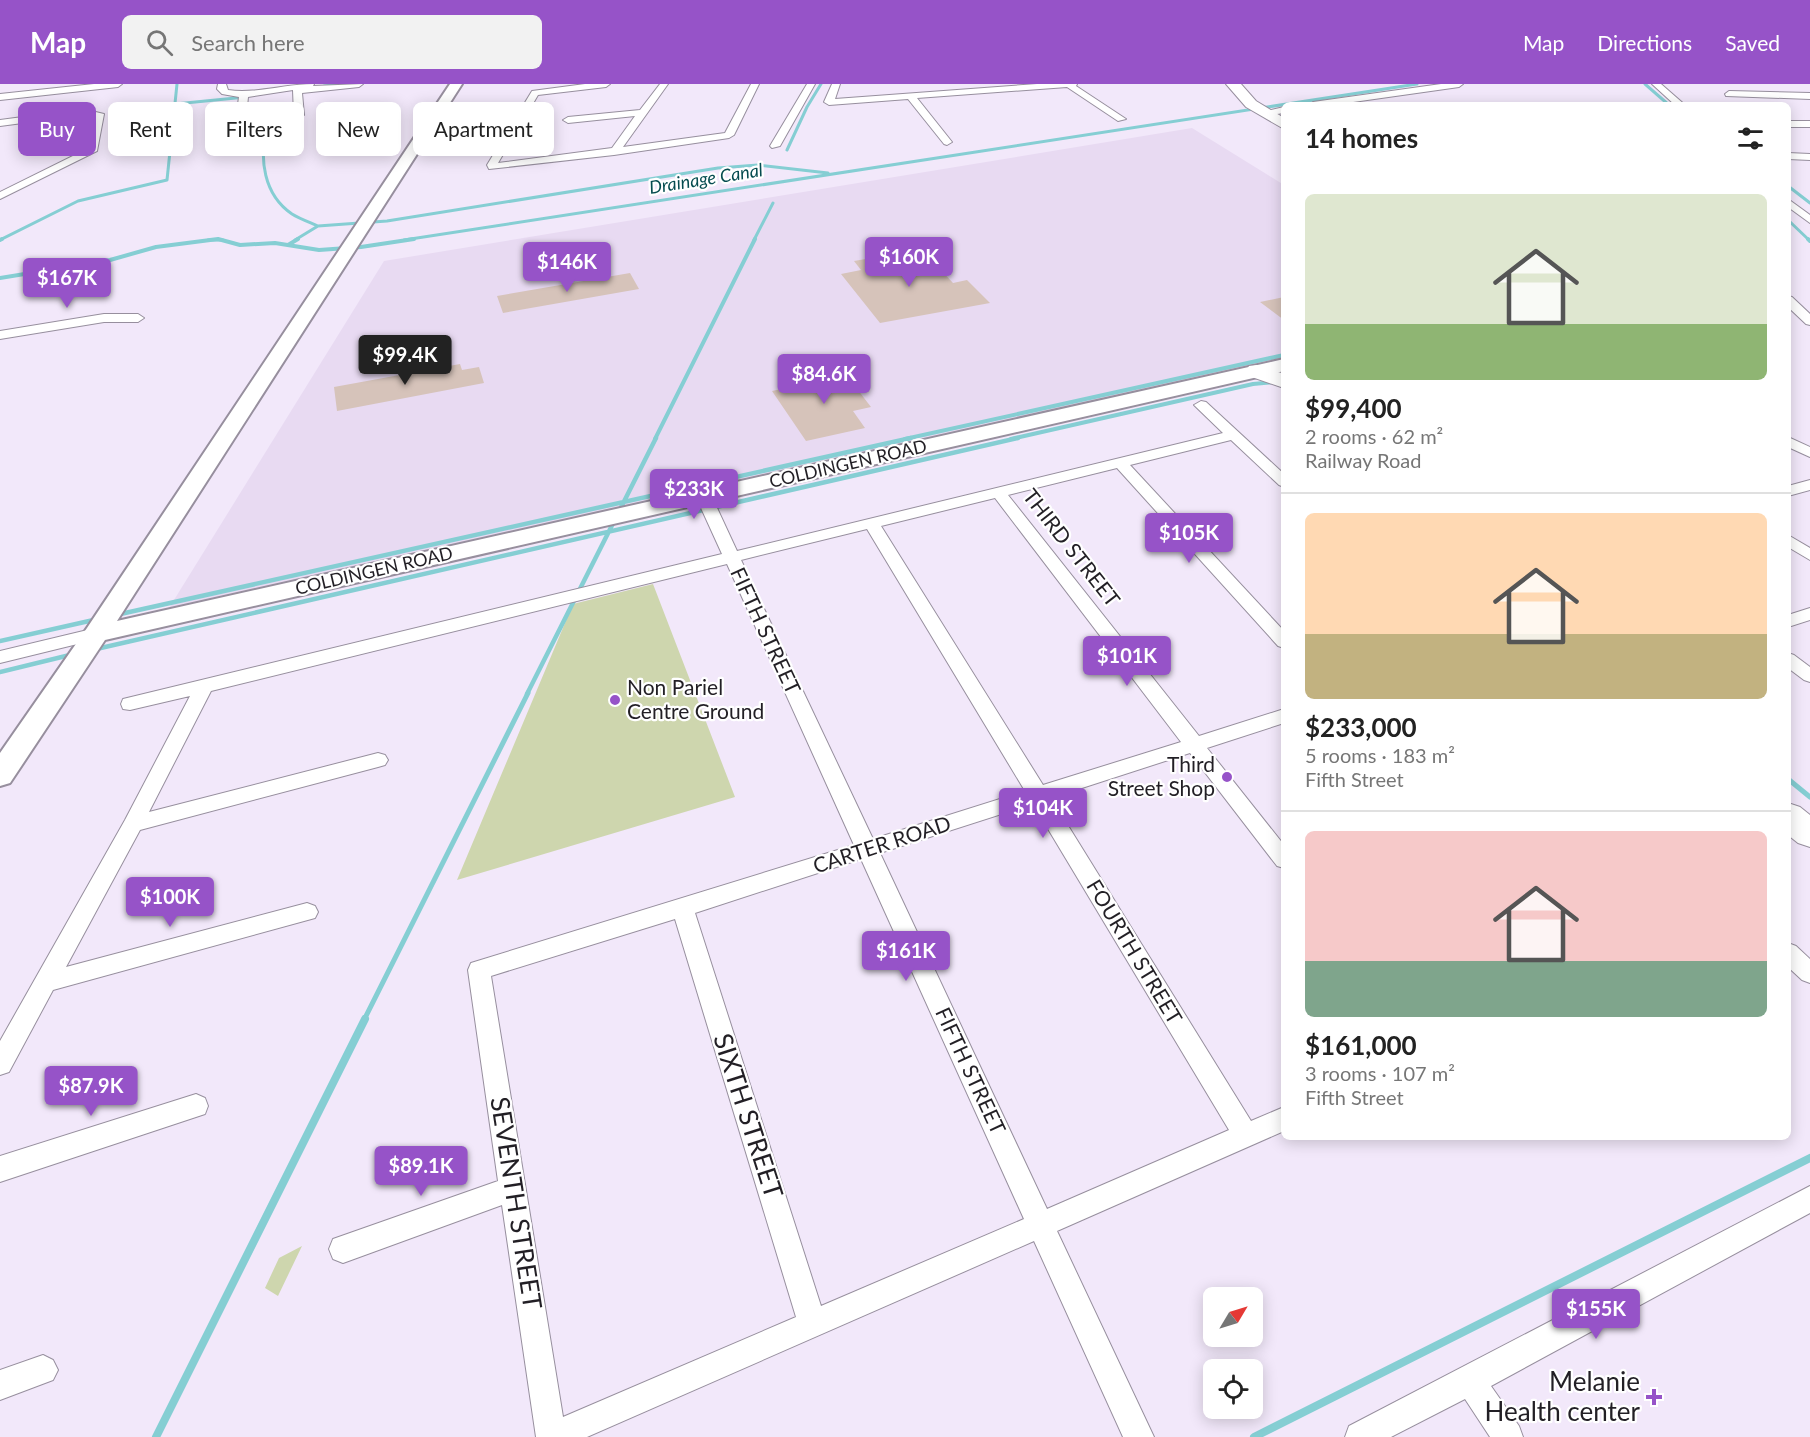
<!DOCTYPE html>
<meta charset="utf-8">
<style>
body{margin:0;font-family:Lato,sans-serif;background:#f2f2f2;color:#222;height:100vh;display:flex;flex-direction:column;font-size:22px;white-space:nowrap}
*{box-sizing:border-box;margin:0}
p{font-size:20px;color:#767676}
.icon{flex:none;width:33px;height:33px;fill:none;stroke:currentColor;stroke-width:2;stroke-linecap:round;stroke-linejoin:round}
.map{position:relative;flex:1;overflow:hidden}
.panel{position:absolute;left:1281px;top:18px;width:510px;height:1038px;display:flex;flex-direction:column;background:#fff;border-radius:9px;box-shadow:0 3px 15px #0003}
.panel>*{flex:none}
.hud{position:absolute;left:18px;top:18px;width:570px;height:54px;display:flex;gap:12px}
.needle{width:39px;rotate:52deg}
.buttons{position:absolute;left:1203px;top:1203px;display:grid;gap:12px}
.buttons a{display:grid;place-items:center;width:60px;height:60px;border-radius:9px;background:#fff;box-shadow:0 3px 15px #0003;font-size:30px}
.price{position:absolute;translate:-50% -51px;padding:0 14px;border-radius:6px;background:#9653c8;color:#fff;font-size:20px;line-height:39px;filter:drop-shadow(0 2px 3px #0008)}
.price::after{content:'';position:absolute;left:50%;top:36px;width:18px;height:14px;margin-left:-9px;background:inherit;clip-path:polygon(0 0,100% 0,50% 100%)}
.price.current{background:#222;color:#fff}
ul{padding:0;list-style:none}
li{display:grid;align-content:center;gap:12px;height:318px;padding:0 24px}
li+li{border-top:2px solid #e0e0e0}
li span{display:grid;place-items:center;height:186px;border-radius:9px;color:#555}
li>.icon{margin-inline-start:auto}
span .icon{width:108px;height:108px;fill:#fffc;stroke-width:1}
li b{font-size:26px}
h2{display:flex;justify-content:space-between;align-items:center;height:72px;padding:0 24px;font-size:26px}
.tag{padding:0 21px;border-radius:9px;background:#fff;box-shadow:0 3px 15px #0003;font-size:21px;line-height:54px}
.tag.current{background:#9653c8;color:#fff}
header{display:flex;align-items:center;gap:36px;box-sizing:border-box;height:84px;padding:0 30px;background:#9653c8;color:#fff}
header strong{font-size:28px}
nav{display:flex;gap:33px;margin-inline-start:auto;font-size:21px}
.search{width:420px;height:54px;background:#f2f2f2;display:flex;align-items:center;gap:15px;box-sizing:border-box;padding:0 21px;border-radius:9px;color:#767676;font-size:22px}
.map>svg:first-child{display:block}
.built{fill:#e8daf2}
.green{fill:#ced6ae}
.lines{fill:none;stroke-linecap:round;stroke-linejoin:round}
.stream-far4{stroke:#85ced3;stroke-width:3}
.stream-far3{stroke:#85ced3;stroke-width:4}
.stream-far2{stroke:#85ced3;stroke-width:4.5}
.stream-far1{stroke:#85ced3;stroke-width:5}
.stream{stroke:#85ced3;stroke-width:8}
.building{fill:#d6c3ba}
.street-casing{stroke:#978f9e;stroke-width:2}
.secondary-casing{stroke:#978f9e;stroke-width:4}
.primary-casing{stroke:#978f9e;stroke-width:2}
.street{fill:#fff;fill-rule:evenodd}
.secondary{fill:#fff;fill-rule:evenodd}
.primary{fill:#fff;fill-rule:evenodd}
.poi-dot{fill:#9653c8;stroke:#fff;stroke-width:2}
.labels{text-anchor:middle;stroke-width:4.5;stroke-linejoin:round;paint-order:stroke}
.far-water-label{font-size:18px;font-style:italic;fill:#064c50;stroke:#fff}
.far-street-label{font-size:18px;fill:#221f25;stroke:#fff}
.street-label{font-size:21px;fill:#221f25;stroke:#fff}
.poi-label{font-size:21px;fill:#221f25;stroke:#fff;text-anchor:start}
.near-street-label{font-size:26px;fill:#221f25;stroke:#fff}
.near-poi-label{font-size:26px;fill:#221f25;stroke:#fff;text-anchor:end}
</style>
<header>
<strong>Map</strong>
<div class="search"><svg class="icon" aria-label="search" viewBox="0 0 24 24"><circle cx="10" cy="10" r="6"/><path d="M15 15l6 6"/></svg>Search here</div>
<nav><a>Map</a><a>Directions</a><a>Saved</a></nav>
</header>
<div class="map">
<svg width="1810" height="1353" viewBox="0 0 1810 1353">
<rect width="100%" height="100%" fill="#f2e8fa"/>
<path class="built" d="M 1192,44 L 1284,101 L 1284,276 L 169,524 L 384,177 Z"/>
<path class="green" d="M 653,500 L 735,713 L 457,796 L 573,520 Z
M 302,1162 L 278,1212 L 265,1204 L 279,1174 Z"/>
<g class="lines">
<path class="stream-far4" d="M 1645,0 L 1669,21
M 324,2 L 340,0
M 175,20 L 246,13
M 268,44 C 258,74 264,111 292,130 C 300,135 309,138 318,142 L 295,156
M 787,66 L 807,23 L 821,0
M 1788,102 L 1810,119
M 1788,136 L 1809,156
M 318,142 L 387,137 L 718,84 L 758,81 L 828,89
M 0,156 L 78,117 L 167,96 L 177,0
M 208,156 L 223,156
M 404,156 L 1417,0
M 754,156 L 773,119"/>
<path class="stream-far3" d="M 1808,155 L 1810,157
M 0,156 L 2,155
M 288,161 L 298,155
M 0,194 L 110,176 L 156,163 L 218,155 L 240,161 L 275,159 L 319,166 L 361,163 L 414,155
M 655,355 L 755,155
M 905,355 L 1284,271
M 1011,355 L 1253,300 L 1284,297"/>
<path class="stream-far2" d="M 116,531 L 911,354
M 0,557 L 98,535
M 92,566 L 1018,354
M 0,588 L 74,570
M 527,610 L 656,354"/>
<path class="stream-far1" d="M 1788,695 L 1810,713
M 364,936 L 528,609"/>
<path class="stream" d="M 156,1353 L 365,935
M 1254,1353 L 1810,1074"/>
</g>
<path class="building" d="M 901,169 L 908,177 L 930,174 L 953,199 L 967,196 L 990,219 L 880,239 L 841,190 L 861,186 L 854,177 Z
M 630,189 L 639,205 L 503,229 L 497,212 Z
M 1284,213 L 1284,236 L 1260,218 Z
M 460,280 L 462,286 L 479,283 L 484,299 L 337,327 L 334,303 Z
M 841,284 L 871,323 L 853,327 L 865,344 L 806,357 L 772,307 L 810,299 L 805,291 Z"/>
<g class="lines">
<defs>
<path id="street" d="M 94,0 L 122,0 L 118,3 L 0,16 L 0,10 Z
M 218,0 L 226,0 L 228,6 C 256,10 285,0 314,0 L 313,2 L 363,0 L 359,3 L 302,9 L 304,31 L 299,34 L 294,31 L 293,6 L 248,13 L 245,43 L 240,46 L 235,43 L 239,13 L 222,10 L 217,5 Z
M 585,0 L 610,0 L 606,3 L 538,11 L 498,79 L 612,64 L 635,32 L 568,39 L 563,36 L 568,33 L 640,26 L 660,0 L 668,0 L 623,63 L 725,49 L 751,0 L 759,0 L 734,51 L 729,54 L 614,71 L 489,85 L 487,81 L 532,7 Z
M 807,0 L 815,0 L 780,62 L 772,64 L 770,62 Z
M 832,0 L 840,0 L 835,15 L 1037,0 L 1077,0 L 1076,2 L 1126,35 L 1118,37 L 1067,3 L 917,14 L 952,58 L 947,61 L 944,60 L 908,15 L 829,21 L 824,18 Z
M 1441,0 L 1463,0 L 1459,3 L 1332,21 L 1308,21 L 1313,18 Z
M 1652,0 L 1661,0 L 1685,21 L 1675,21 Z
M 1729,7 L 1810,9 L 1810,15 L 1726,12 L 1725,10 Z
M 1284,23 L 1284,29 L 1264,32 L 1259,29 Z
M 83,25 L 104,30 L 97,67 L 0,115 L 0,108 L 89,64 L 94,32 L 83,31 L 0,42 L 0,36 Z
M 1788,37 L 1810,37 L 1810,43 L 1788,43 Z
M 1788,69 L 1810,70 L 1810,76 L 1788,75 Z
M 1788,115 L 1810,131 L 1810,139 L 1788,123 Z
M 1788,212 L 1792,213 L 1810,230 L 1810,241 L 1806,240 L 1788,223 Z
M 104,230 L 138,230 L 144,234 L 138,238 L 104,238 L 0,255 L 0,247 Z
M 1201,317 L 1206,318 L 1284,390 L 1284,403 L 1279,401 L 1231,356 L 1130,381 L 1284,547 L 1284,564 L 1278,562 L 1117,384 L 1008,411 L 1199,652 L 1284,625 L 1284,639 L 1207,664 L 1284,761 L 1284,784 L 1277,782 L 1190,669 L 1051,714 L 1251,1037 L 1284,1023 L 1284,1047 L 1057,1147 L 1154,1353 L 1123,1353 L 1034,1157 L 587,1353 L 536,1353 L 502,1121 L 343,1179 L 333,1175 L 329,1165 L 333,1155 L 498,1097 L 468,886 L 471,879 L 854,761 L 727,480 L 211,607 L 149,728 L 378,669 L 385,671 L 388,676 L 385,681 L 378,683 L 140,746 L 66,883 L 307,819 L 315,822 L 318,828 L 315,834 L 53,906 L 9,988 L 0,991 L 0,957 L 125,736 L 190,612 L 130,626 L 123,625 L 121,620 L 123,615 L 722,470 L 696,413 L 699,410 L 704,408 L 712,413 L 737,467 L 1223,349 L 1194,321 ZM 995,414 L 1181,658 L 1043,701 L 881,442 ZM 867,445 L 1025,707 L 873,755 L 741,476 ZM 1033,720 L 1229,1046 L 1047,1125 L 880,769 ZM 861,775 L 1024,1135 L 821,1222 L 695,829 ZM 675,835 L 796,1233 L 563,1333 L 491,892 Z
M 1788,353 L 1810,363 L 1810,373 L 1788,363 Z
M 1810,396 L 1810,406 L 1788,412 L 1788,402 Z
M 1788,451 L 1810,464 L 1810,476 L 1788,463 Z
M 1810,524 L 1810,536 L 1788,543 L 1788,531 Z
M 96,544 L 102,546 L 105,550 L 102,554 L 0,579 L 0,567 Z
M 1788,569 L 1794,571 L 1810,583 L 1810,598 L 1804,596 L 1788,584 Z
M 1788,859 L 1796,862 L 1810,875 L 1810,899 L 1802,896 L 1788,883 Z
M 196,1010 L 205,1014 L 208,1022 L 205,1030 L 0,1098 L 0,1072 Z
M 1810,1102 L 1810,1129 L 1491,1302 L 1519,1342 L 1523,1353 L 1490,1353 L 1465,1315 L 1391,1353 L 1345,1353 L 1349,1342 Z
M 43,1271 L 53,1276 L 58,1286 L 53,1296 L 0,1316 L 0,1286 Z"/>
<path id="secondary" d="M 450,0 L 462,0 L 117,537 L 1284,275 L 1284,287 L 105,556 L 10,699 L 0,702 L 0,669 L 87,544 Z"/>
<path id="primary" d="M 1226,0 L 1241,0 L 1256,17 L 1284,34 L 1284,45 L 1246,23 Z
M 1257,281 L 1284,290 L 1284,304 L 1249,292 L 1246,287 L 1249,282 Z
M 1788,719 L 1800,723 L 1810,731 L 1810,763 L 1798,759 L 1788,751 Z"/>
</defs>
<use href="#street" class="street-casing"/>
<use href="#secondary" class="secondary-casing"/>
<use href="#primary" class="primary-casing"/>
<use href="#street" class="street"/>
<use href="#secondary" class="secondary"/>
<use href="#primary" class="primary"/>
</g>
<g class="poi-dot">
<circle cx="615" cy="616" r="6"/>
<circle cx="1227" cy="693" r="6"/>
<path d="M1651 1304h6v6h6v6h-6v6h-6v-6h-6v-6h6z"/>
</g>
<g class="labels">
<g class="far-water-label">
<text transform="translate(706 95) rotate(-9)" y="6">Drainage Canal</text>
</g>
<g class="far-street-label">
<text transform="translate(848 380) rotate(-13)" y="6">COLDINGEN ROAD</text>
<text transform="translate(374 487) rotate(-13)" y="6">COLDINGEN ROAD</text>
</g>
<g class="street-label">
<text transform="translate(1071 464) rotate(52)" y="7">THIRD STREET</text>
<text transform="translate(765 547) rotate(65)" y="7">FIFTH STREET</text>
<text transform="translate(882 761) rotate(-18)" y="7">CARTER ROAD</text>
<text transform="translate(1134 868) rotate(59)" y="7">FOURTH STREET</text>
<text transform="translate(970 987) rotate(65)" y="7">FIFTH STREET</text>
</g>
<g class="poi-label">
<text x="627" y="611">Non Pariel<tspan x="627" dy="24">Centre Ground</tspan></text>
<text x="1215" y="688" text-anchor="end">Third<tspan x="1215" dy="24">Street Shop</tspan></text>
</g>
<g class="near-street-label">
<text transform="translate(748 1032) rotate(72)" y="9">SIXTH STREET</text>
<text transform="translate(516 1119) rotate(81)" y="9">SEVENTH STREET</text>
</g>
<g class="near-poi-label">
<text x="1640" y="1307">Melanie<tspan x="1640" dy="30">Health center</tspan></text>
</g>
</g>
</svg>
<div class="buttons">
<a><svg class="needle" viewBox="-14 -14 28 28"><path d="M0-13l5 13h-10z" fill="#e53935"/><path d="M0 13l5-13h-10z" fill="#767676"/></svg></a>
<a><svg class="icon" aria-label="locate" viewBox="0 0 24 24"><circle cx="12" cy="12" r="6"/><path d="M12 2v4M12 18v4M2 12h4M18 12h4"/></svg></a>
</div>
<b class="price" style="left:909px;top:204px">$160K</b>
<b class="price" style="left:567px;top:209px">$146K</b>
<b class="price" style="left:67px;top:225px">$167K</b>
<b class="price current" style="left:405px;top:302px">$99.4K</b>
<b class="price" style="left:824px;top:321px">$84.6K</b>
<b class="price" style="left:694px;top:436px">$233K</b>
<b class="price" style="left:1189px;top:480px">$105K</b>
<b class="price" style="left:1127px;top:603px">$101K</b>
<b class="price" style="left:1043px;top:755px">$104K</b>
<b class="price" style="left:170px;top:844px">$100K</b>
<b class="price" style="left:906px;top:898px">$161K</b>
<b class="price" style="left:91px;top:1033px">$87.9K</b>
<b class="price" style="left:421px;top:1113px">$89.1K</b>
<b class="price" style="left:1596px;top:1256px">$155K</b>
<div class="hud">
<a class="tag current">Buy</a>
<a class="tag">Rent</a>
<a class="tag">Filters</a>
<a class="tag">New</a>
<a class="tag">Apartment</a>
</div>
<section class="panel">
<h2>14 homes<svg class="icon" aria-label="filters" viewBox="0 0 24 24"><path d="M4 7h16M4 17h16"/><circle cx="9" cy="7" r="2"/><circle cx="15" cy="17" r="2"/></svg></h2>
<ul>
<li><span style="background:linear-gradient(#dfe7d0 70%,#8fb573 0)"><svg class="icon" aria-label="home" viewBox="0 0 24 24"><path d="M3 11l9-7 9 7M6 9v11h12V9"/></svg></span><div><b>$99,400</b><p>2 rooms · 62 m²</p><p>Railway Road</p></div></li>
<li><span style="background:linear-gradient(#ffd9b3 65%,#c2b280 0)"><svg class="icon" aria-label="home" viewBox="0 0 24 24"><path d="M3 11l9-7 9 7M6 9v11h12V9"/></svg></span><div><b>$233,000</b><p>5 rooms · 183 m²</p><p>Fifth Street</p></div></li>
<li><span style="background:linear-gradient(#f6c9c9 70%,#7fa58c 0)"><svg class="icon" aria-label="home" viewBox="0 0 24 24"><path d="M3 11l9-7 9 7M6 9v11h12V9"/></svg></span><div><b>$161,000</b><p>3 rooms · 107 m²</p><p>Fifth Street</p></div></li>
</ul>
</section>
</div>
